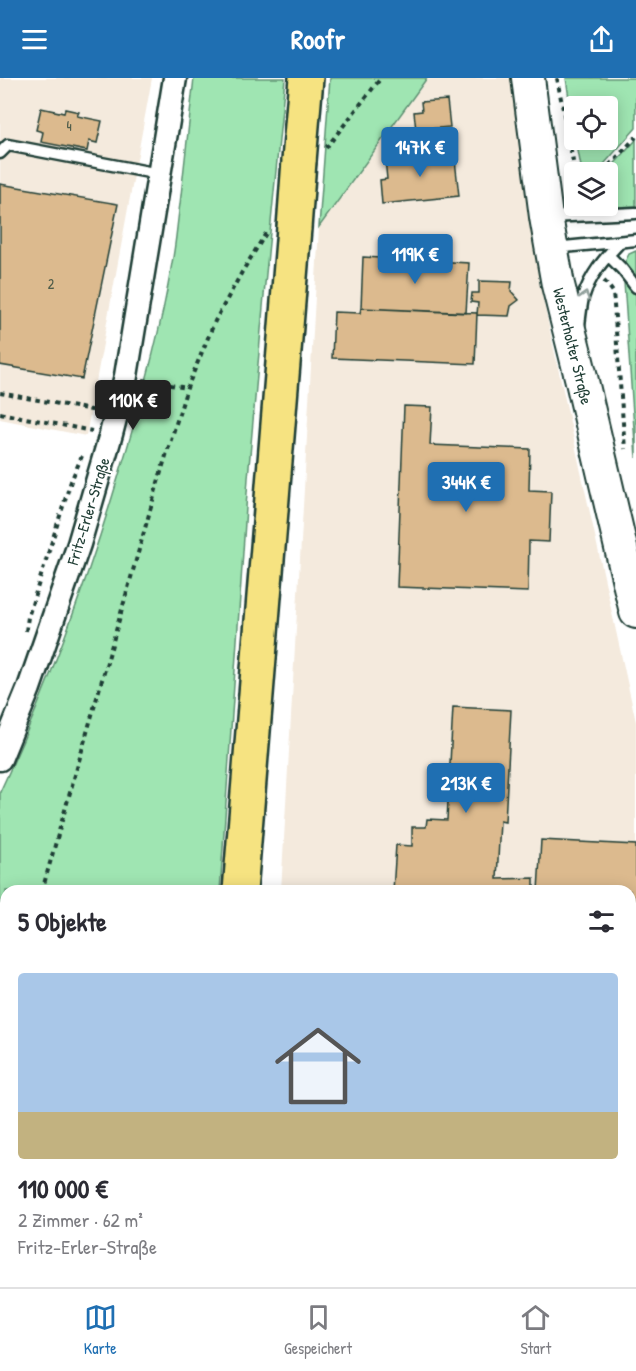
<!DOCTYPE html>
<html lang="de">
<meta charset="utf-8">
<style>
body{margin:0;font-family:"Patrick Hand",sans-serif;background:#f7f7f7;color:#2b2b33;height:100vh;display:flex;flex-direction:column;font-size:22px;white-space:nowrap}
*{box-sizing:border-box;margin:0}
p{font-size:20px;color:#7c7c81}
.icon{flex:none;width:33px;height:33px;fill:none;stroke:currentColor;stroke-width:2;stroke-linecap:round;stroke-linejoin:round}
.map{position:relative;flex:1;overflow:hidden}
.sheet{position:absolute;left:0px;top:807px;width:636px;height:402px;display:flex;flex-direction:column;background:#fff;border-radius:18px 18px 0 0;box-shadow:0 3px 15px #0003}
.sheet>*{flex:none}
.buttons{position:absolute;left:564px;top:18px;display:grid;gap:12px}
.buttons a{display:grid;place-items:center;width:54px;height:54px;border-radius:6px;background:#fff;box-shadow:0 3px 15px #0003;font-size:30px}
.price{position:absolute;translate:-50% -51px;padding:0 14px;border-radius:6px;background:#1f6fb2;color:#fff;font-size:20px;line-height:39px;filter:drop-shadow(0 2px 3px #0008)}
.price::after{content:'';position:absolute;left:50%;top:36px;width:18px;height:14px;margin-left:-9px;background:inherit;clip-path:polygon(0 0,100% 0,50% 100%)}
.price.on{background:#222;color:#fff}
ul{padding:0;list-style:none}
li{display:grid;align-content:center;gap:12px;height:318px;padding:0 18px}
li+li{border-top:2px solid #e1e1e2}
li span{display:grid;place-items:center;height:186px;border-radius:6px;color:#555}
li>.icon{margin-inline-start:auto}
span .icon{width:108px;height:108px;fill:#fffc;stroke-width:1}
li b{font-size:26px}
h2{display:flex;justify-content:space-between;align-items:center;height:72px;padding:0 18px;font-size:26px}
header{display:flex;justify-content:space-between;align-items:center;height:78px;padding:0 18px;background:#1f6fb2;color:#fff;font-size:27px;font-weight:700}
.tabs{display:flex;justify-content:space-around;align-items:center;height:84px;border-top:2px solid #e1e1e2;background:#fff;font-size:16px;color:#7c7c81}
.tabs a{display:grid;justify-items:center;gap:3px}
.tabs .on{color:#1f6fb2}
.map>svg:first-child{display:block}
.built{fill:#f4eadd}
.green{fill:#9fe5b2;stroke:#5f9173;stroke-width:1.5}
.building{fill:#dcba8e;stroke:#1f3d34;stroke-width:1.5}
.lines{fill:none;stroke-linecap:round;stroke-linejoin:round}
.lane-casing{stroke:#1f3d34;stroke-width:15}
.street-casing{stroke:#1f3d34;stroke-width:27}
.secondary-casing{stroke:#1f3d34;stroke-width:36}
.primary-casing{stroke:#1f3d34;stroke-width:38}
.path{stroke:#1f3d34;stroke-width:4;stroke-dasharray:4.5 4.5;stroke-linecap:butt}
.lane{stroke:#fff;stroke-width:10}
.street{stroke:#fff;stroke-width:22}
.secondary{stroke:#fff;stroke-width:32}
.primary{stroke:#f6e381;stroke-width:33}
.primary-bridge-casing{stroke:#1f3d34;stroke-width:38;stroke-linecap:butt}
.primary-bridge{stroke:#f6e381;stroke-width:33}
.oneway{stroke:#8f9e9a}
.labels{text-anchor:middle;stroke-width:4.5;stroke-linejoin:round;paint-order:stroke}
.number-label{font-size:14px;fill:#4e5c4a}
.street-label{font-size:16px;fill:#1f3d34;stroke:#fff}
</style>
<header><svg class="icon" aria-label="menu" viewBox="0 0 24 24"><path d="M4 6h16M4 12h16M4 18h16"/></svg>Roofr<svg class="icon" aria-label="share" viewBox="0 0 24 24"><path d="M12 15V3M7 8l5-5 5 5M5 13v7h14v-7"/></svg></header>
<div class="map">
<svg width="636" height="1209" viewBox="0 0 636 1209">
<rect width="100%" height="100%" fill="#fff"/>
<filter id="ink" filterUnits="userSpaceOnUse"><feTurbulence type="fractalNoise" baseFrequency=".0167" numOctaves="2"/><feDisplacementMap in="SourceGraphic" scale="12" xChannelSelector="R" yChannelSelector="G"/><feConvolveMatrix kernelMatrix="1 2 1 2 8 2 1 2 1" color-interpolation-filters="sRGB"/></filter>
<g filter="url(#ink)">
<path class="built" d="M 0,0 L 152,0 L 86,358 L 0,341 Z
M 427,0 L 514,0 L 539,203 L 636,644 L 636,1167 L 630,1166 L 630,813 L 281,813 L 319,149 Z
M 311,1203 L 416,1203 L 413,1209 L 311,1209 Z"/>
<path class="green" d="M 194,0 L 285,0 L 265,206 L 248,400 L 220,813 L 6,813 L 6,1203 L 192,1203 L 192,1209 L 0,1209 L 0,714 C 47,612 86,507 118,400 C 140,329 160,258 172,185 C 176,165 177,146 180,126 C 185,84 189,42 194,0 Z
M 330,0 L 427,0 L 319,149 Z
M 566,0 L 636,0 L 636,50 L 597,94 L 582,94 L 576,62 L 608,62 L 608,28 L 574,28 L 574,53 Z
M 636,62 L 636,128 L 587,131 L 586,128 L 608,128 L 607,94 Z
M 636,173 L 636,380 L 624,204 L 619,196 L 629,176 Z"/>
<path class="building" d="M 447,22 L 450,49 L 416,52 L 414,34 L 422,33 L 421,24 Z
M 41,30 L 64,35 L 65,31 L 79,34 L 77,38 L 102,43 L 97,65 L 89,63 L 87,73 L 41,64 L 43,54 L 36,52 Z
M 454,73 L 459,118 L 382,126 L 380,102 L 387,101 L 385,81 Z
M 0,106 L 118,126 L 82,301 L 0,287 Z
M 363,179 L 469,185 L 466,235 L 361,230 Z
M 479,203 L 512,204 L 511,213 L 519,222 L 511,228 L 509,238 L 477,237 L 478,225 L 471,224 L 472,215 L 479,215 Z
M 361,230 L 477,235 L 475,286 L 332,280 L 334,234 L 360,235 Z
M 404,328 L 432,329 L 430,367 L 530,371 L 529,412 L 551,413 L 549,464 L 529,463 L 528,514 L 397,509 Z
M 453,629 L 511,632 L 505,744 L 500,743 L 497,801 L 534,800 L 534,813 L 393,813 L 396,767 L 412,768 L 412,749 L 426,749 L 427,741 L 447,742 Z
M 541,762 L 636,767 L 636,835 L 630,835 L 630,813 L 538,813 Z
M 630,981 L 636,982 L 636,1073 L 630,1073 Z"/>
<g class="lines">
<defs>
<path id="lane" d="M 0,75 L 8,67 L 159,96
M 549,139 L 636,135
M 554,170 L 636,162
M 608,177 L 622,191 L 636,209
M 579,248 C 580,239 581,229 583,220 C 590,197 604,181 620,164
M 630,952 L 636,952
M 630,1112 L 636,1112"/>
<path id="street" d="M 0,681 L 29,610 L 79,466 L 111,356 L 126,298 L 175,0"/>
<path id="secondary" d="M 528,0 L 546,139 L 558,207 L 581,299 L 636,534"/>
<path id="primary" d="M 299,83 L 306,0
M 240,813 L 294,150
M 214,1209 L 214,1203"/>
</defs>
<use href="#lane" class="lane-casing"/>
<use href="#street" class="street-casing"/>
<use href="#secondary" class="secondary-casing"/>
<use href="#primary" class="primary-casing"/>
<path class="path" d="M 557,0 L 575,94
M 326,70 L 381,0
M 603,94 L 636,59
M 566,118 L 574,116
M 604,203 L 608,207 L 613,214 L 625,371
M 143,302 L 187,310
M 0,315 L 97,333
M 0,335 L 92,353
M 26,553 L 28,539 L 71,403 L 82,378
M 42,813 L 161,394 L 187,310 L 215,243 L 242,194 L 268,152
M 0,963 L 6,942"/>
<use href="#lane" class="lane"/>
<use href="#street" class="street"/>
<use href="#secondary" class="secondary"/>
<use href="#primary" class="primary"/>
<defs>
<path id="primary-bridge" d="M 294,150 L 299,83"/>
</defs>
<use href="#primary-bridge" class="primary-bridge-casing"/>
<use href="#primary-bridge" class="primary-bridge"/>
</g>
<defs><path id="oneway-chevron" d="M-2-3.5L2.5 0L-2 3.5" fill="none" stroke-width="1.6" stroke-linecap="round" stroke-linejoin="round" transform="scale(1.5)"/></defs>
<use class="oneway" href="#oneway-chevron" transform="translate(585 218) rotate(-73)"/>
</g>
<g class="labels">
<g class="number-label">
<text x="69" y="53">4</text>
<text x="51" y="211">2</text>
</g>
<g class="street-label">
<text transform="translate(573 268) rotate(76)" y="6">Westerholter Straße</text>
<text transform="translate(88 433) rotate(-73)" y="6">Fritz-Erler-Straße</text>
</g>
</g>
</svg>
<div class="buttons">
<a><svg class="icon" aria-label="locate" viewBox="0 0 24 24"><circle cx="12" cy="12" r="6"/><path d="M12 2v4M12 18v4M2 12h4M18 12h4"/></svg></a>
<a><svg class="icon" aria-label="layers" viewBox="0 0 24 24"><path d="M12 4l9 5-9 5-9-5zM3 14l9 5 9-5"/></svg></a>
</div>
<b class="price" style="left:420px;top:100px">147K €</b>
<b class="price" style="left:415px;top:207px">119K €</b>
<b class="price on" style="left:133px;top:353px">110K €</b>
<b class="price" style="left:466px;top:435px">344K €</b>
<b class="price" style="left:466px;top:736px">213K €</b>
<section class="sheet">
<h2>5 Objekte<svg class="icon" aria-label="filters" viewBox="0 0 24 24"><path d="M4 7h16M4 17h16"/><circle cx="9" cy="7" r="2"/><circle cx="15" cy="17" r="2"/></svg></h2>
<ul>
<li><span style="background:linear-gradient(#a9c7e8 75%,#c2b280 0)"><svg class="icon" aria-label="home" viewBox="0 0 24 24"><path d="M3 11l9-7 9 7M6 9v11h12V9"/></svg></span><div><b>110 000 €</b><p>2 Zimmer · 62 m²</p><p>Fritz-Erler-Straße</p></div></li>
</ul>
</section>
</div>
<nav class="tabs">
<a class="on"><svg class="icon" aria-label="map" viewBox="0 0 24 24"><path d="M3 6l6-2 6 2 6-2v14l-6 2-6-2-6 2zM9 4v14M15 6v14"/></svg>Karte</a>
<a><svg class="icon" aria-label="saved" viewBox="0 0 24 24"><path d="M7 4h10v16l-5-4-5 4z"/></svg>Gespeichert</a>
<a><svg class="icon" aria-label="home" viewBox="0 0 24 24"><path d="M3 11l9-7 9 7M6 9v11h12V9"/></svg>Start</a>
</nav>
